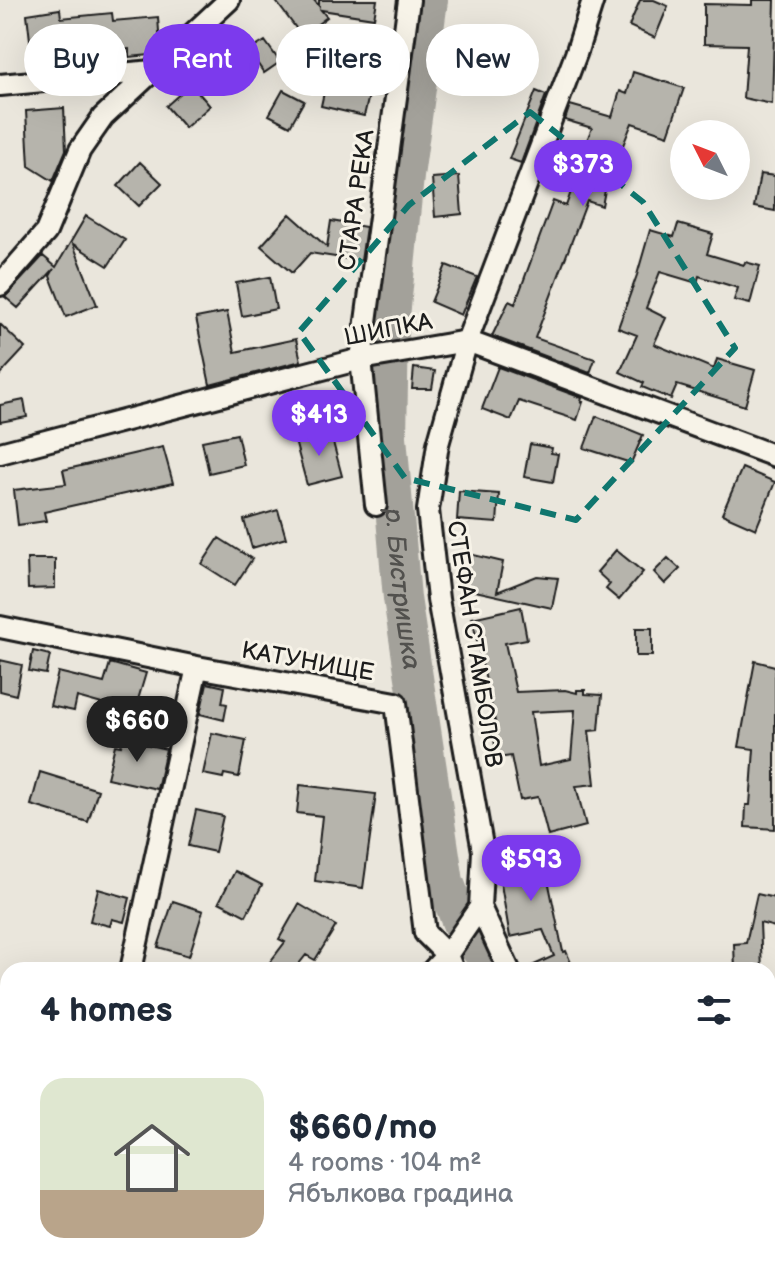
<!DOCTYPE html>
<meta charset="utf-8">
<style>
body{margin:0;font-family:"Balsamiq Sans",sans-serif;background:#f6f6f7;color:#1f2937;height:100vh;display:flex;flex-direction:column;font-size:30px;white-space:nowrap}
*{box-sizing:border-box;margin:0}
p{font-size:26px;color:#747a83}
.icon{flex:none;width:44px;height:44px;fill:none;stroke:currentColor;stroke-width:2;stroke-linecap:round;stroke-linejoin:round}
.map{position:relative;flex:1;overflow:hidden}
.sheet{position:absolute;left:0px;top:962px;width:776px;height:314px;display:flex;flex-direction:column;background:#fff;border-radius:24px 24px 0 0;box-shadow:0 8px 32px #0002}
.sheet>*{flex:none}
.top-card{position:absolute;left:24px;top:24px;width:728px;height:72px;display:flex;gap:16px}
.needle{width:52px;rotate:312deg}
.fabs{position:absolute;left:670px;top:120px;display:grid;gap:16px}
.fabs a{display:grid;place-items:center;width:80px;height:80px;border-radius:50%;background:#fff;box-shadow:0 8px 32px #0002;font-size:40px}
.price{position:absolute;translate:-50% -68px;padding:0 18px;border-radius:28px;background:#7c3aed;color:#fff;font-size:26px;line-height:52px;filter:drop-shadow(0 2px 4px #0008)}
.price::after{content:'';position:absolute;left:50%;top:48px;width:24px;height:18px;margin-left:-12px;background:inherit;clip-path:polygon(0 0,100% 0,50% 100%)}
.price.active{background:#222;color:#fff}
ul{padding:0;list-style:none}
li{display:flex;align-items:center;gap:24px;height:200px;padding:0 40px}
li span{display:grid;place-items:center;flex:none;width:224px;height:160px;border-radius:24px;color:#555}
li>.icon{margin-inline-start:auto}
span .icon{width:96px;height:96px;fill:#fffc;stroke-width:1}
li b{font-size:34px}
h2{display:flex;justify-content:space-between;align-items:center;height:96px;padding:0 40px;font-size:34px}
.chip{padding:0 28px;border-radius:36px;background:#fff;box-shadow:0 8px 32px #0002;font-size:28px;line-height:72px}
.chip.active{background:#7c3aed;color:#fff}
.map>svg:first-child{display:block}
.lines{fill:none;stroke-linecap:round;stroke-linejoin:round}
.river{stroke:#a3a19a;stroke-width:38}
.building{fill:#b6b4ac;stroke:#1c1c1c;stroke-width:2;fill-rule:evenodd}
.minor-casing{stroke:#1c1c1c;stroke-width:26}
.minor{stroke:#f7f3e8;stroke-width:20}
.marked{fill:none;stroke:#0f766e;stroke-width:6;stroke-dasharray:16 10;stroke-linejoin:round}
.labels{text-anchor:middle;stroke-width:6;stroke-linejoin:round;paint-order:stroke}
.street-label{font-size:24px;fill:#1c1c1c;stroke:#f7f3e8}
.water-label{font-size:26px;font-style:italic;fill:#52514e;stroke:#f7f3e8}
</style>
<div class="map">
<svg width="775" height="1275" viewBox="0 0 775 1275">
<rect width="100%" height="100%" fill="#eae6dc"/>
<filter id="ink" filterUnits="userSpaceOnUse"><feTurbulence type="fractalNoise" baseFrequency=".0125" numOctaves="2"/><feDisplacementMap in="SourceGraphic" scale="16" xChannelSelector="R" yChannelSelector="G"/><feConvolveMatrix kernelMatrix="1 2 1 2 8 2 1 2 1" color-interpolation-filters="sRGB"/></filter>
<g filter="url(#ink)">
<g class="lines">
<g class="river">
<path id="s1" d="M 429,0 L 405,176 L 390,327 L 388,437 L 402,598 L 445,882 L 461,923 L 495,970"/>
<path d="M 578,1268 L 580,1275"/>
</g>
</g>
<path class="building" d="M 275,0 L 314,0 L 319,6 L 319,0 L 377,0 L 374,18 L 321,10 L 327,17 L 302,36 Z
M 640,0 L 654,0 L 668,6 L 655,38 L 629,26 Z
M 752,0 L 775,0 L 772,104 L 743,98 L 747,45 L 704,44 L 704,4 L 752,5 Z
M 60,9 L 61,18 L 112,13 L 113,21 L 158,17 L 160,46 L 151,55 L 129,57 L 129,49 L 84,53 L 83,50 L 32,57 L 27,14 Z
M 265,41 L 280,62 L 264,73 L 249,51 Z
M 330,65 L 374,75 L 364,116 L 321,106 Z
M 633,72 L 684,88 L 668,135 L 632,123 L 605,190 L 602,206 L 587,201 L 535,338 L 595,359 L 590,373 L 492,336 L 509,301 L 515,304 L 553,201 L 566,206 L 581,163 L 578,162 L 592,128 L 565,120 L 570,105 L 612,117 L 620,91 L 627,94 Z
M 191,84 L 210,106 L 185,128 L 166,106 Z
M 283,90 L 304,101 L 290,126 L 269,115 Z
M 536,91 L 546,95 L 521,163 L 509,159 Z
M 64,108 L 66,150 L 53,181 L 29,166 L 26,111 Z
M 140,162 L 162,183 L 139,206 L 118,186 Z
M 760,174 L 775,176 L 775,211 L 754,207 Z
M 459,176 L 462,214 L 435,217 L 432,178 Z
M 290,214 L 327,247 L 331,221 L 366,227 L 361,261 L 310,253 L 292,273 L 261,246 Z
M 86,216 L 125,240 L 108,266 L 73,244 L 97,305 L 66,317 L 50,276 L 54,269 L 18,308 L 5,297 L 43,256 L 56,267 Z
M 678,224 L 713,234 L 707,254 L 744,265 L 745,262 L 760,266 L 750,304 L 734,300 L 738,288 L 699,276 L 697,283 L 660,272 L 646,308 L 666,318 L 654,344 L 714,369 L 717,359 L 755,370 L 745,406 L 677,385 L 671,399 L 642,387 L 644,383 L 620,372 L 637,335 L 618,328 L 637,275 L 650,230 L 674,237 Z
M 446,265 L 477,277 L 461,315 L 431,302 Z
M 270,277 L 276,309 L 242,316 L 236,283 Z
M 227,312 L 235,352 L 296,339 L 301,361 L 210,385 L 196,318 Z
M 0,324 L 25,348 L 0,375 Z
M 498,367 L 582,398 L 581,402 L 583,402 L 577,420 L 519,401 L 511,420 L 482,409 Z
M 414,368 L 435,371 L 432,389 L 412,389 Z
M 24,400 L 27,417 L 0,422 L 0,405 Z
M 596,416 L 643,435 L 631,463 L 584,448 Z
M 330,431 L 342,476 L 307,485 L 295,441 Z
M 237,434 L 244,465 L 209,473 L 202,441 Z
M 530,444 L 552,448 L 551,453 L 558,454 L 553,482 L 524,477 Z
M 163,447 L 173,483 L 44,512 L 46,521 L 18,525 L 14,490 L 66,484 L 63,470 Z
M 742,468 L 775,482 L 756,529 L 722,514 Z
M 459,491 L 499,494 L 497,523 L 457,520 Z
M 278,510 L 286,538 L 252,548 L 244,520 Z
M 219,538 L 252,559 L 235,585 L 202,564 Z
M 616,550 L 643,572 L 619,600 L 606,589 L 610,584 L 597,572 Z
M 465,553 L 503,562 L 497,592 L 537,576 L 558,578 L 552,608 L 457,587 Z
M 668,558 L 680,569 L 665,584 L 654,572 Z
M 27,559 L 55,559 L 55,588 L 28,589 Z
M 521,607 L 527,639 L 505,643 L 516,692 L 565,690 L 577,693 L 577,690 L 585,690 L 585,694 L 602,695 L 599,730 L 589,731 L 595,784 L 576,786 L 586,826 L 548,836 L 538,797 L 520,800 L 511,756 L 497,758 L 492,726 L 496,726 L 472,618 ZM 575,710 L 571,759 L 539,766 L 531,712 Z
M 636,628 L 652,628 L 652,656 L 636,656 Z
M 33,651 L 50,655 L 46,674 L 29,671 Z
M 0,660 L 22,665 L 16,695 L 0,691 Z
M 755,661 L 775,666 L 775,829 L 745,827 L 746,805 L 750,805 L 754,749 L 739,747 Z
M 110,663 L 146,673 L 134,713 L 77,697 L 74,711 L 50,706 L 58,672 L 104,683 Z
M 207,683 L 225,687 L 222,703 L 227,704 L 224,720 L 200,714 Z
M 212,733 L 246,740 L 239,777 L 224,774 L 223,778 L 203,774 Z
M 123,739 L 166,749 L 157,789 L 107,778 L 115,745 L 121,746 Z
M 40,772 L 98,790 L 88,822 L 31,805 Z
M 300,785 L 376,794 L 363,888 L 315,881 L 322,816 L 297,813 Z
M 196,810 L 223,816 L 215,852 L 188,846 Z
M 541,846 L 563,952 L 566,951 L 574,970 L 523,970 L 554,956 L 543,930 L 510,937 L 496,855 Z
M 235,871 L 262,885 L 246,916 L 219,902 Z
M 98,889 L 130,898 L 124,922 L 112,919 L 110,926 L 90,921 Z
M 757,894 L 775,898 L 775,927 L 760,923 L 762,970 L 735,970 L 734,944 L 746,943 Z
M 173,901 L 203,911 L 189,956 L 158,947 Z
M 299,904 L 336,926 L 315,960 L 306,955 L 294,970 L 264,970 L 285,942 L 279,939 Z"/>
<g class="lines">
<defs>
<path id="minor" d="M 0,85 L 153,71
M 0,285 L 46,232 L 80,150 L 103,117 L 229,0
M 0,453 L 361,359 L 467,341 L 775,456
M 376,505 L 361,359 L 409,0
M 0,627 L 197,667 L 396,703 L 425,933 L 447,955 L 453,970
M 480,907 L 509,970
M 131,970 L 197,667
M 433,970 L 447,955 L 480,907 L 483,851 L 438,599 L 428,510 L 438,444 L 467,341 L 576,54 L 593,0
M 0,1028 L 8,1033
M 0,1153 L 8,1142
M 553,1268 L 554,1275
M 601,1268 L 602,1275
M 224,1275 L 228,1268"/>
</defs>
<use href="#minor" class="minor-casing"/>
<use href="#minor" class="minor"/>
</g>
</g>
<path class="marked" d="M 530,112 L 643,202 L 735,348 L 576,520 L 405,478 L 299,332 L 409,205 Z"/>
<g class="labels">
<g class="street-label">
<text transform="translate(356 200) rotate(-82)" y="8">СТАРА РЕКА</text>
<text transform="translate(388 329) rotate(-11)" y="8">ШИПКА</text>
<text transform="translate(475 644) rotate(81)" y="8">СТЕФАН СТАМБОЛОВ</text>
<text transform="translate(308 661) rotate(10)" y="8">КАТУНИЩЕ</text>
</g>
<g class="water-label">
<text dy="9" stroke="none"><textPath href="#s1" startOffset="592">р. Бистришка</textPath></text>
</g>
</g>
</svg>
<div class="fabs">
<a><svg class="needle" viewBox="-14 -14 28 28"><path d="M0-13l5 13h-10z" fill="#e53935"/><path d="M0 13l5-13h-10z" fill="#747a83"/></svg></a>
</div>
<b class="price" style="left:583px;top:208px">$373</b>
<b class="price" style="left:319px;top:458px">$413</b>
<b class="price active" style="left:137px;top:764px">$660</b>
<b class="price" style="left:531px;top:903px">$593</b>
<div class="top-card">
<a class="chip">Buy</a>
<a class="chip active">Rent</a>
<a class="chip">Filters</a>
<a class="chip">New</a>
</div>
<section class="sheet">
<h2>4 homes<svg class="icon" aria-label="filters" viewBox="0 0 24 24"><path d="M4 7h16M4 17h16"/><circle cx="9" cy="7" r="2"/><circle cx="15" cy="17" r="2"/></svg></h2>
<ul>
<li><span style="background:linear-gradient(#dfe7d0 70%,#b9a48a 0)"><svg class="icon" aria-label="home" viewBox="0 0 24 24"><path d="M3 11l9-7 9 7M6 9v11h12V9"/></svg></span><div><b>$660/mo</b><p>4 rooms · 104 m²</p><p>Ябълкова градина</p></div></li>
</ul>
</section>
</div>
